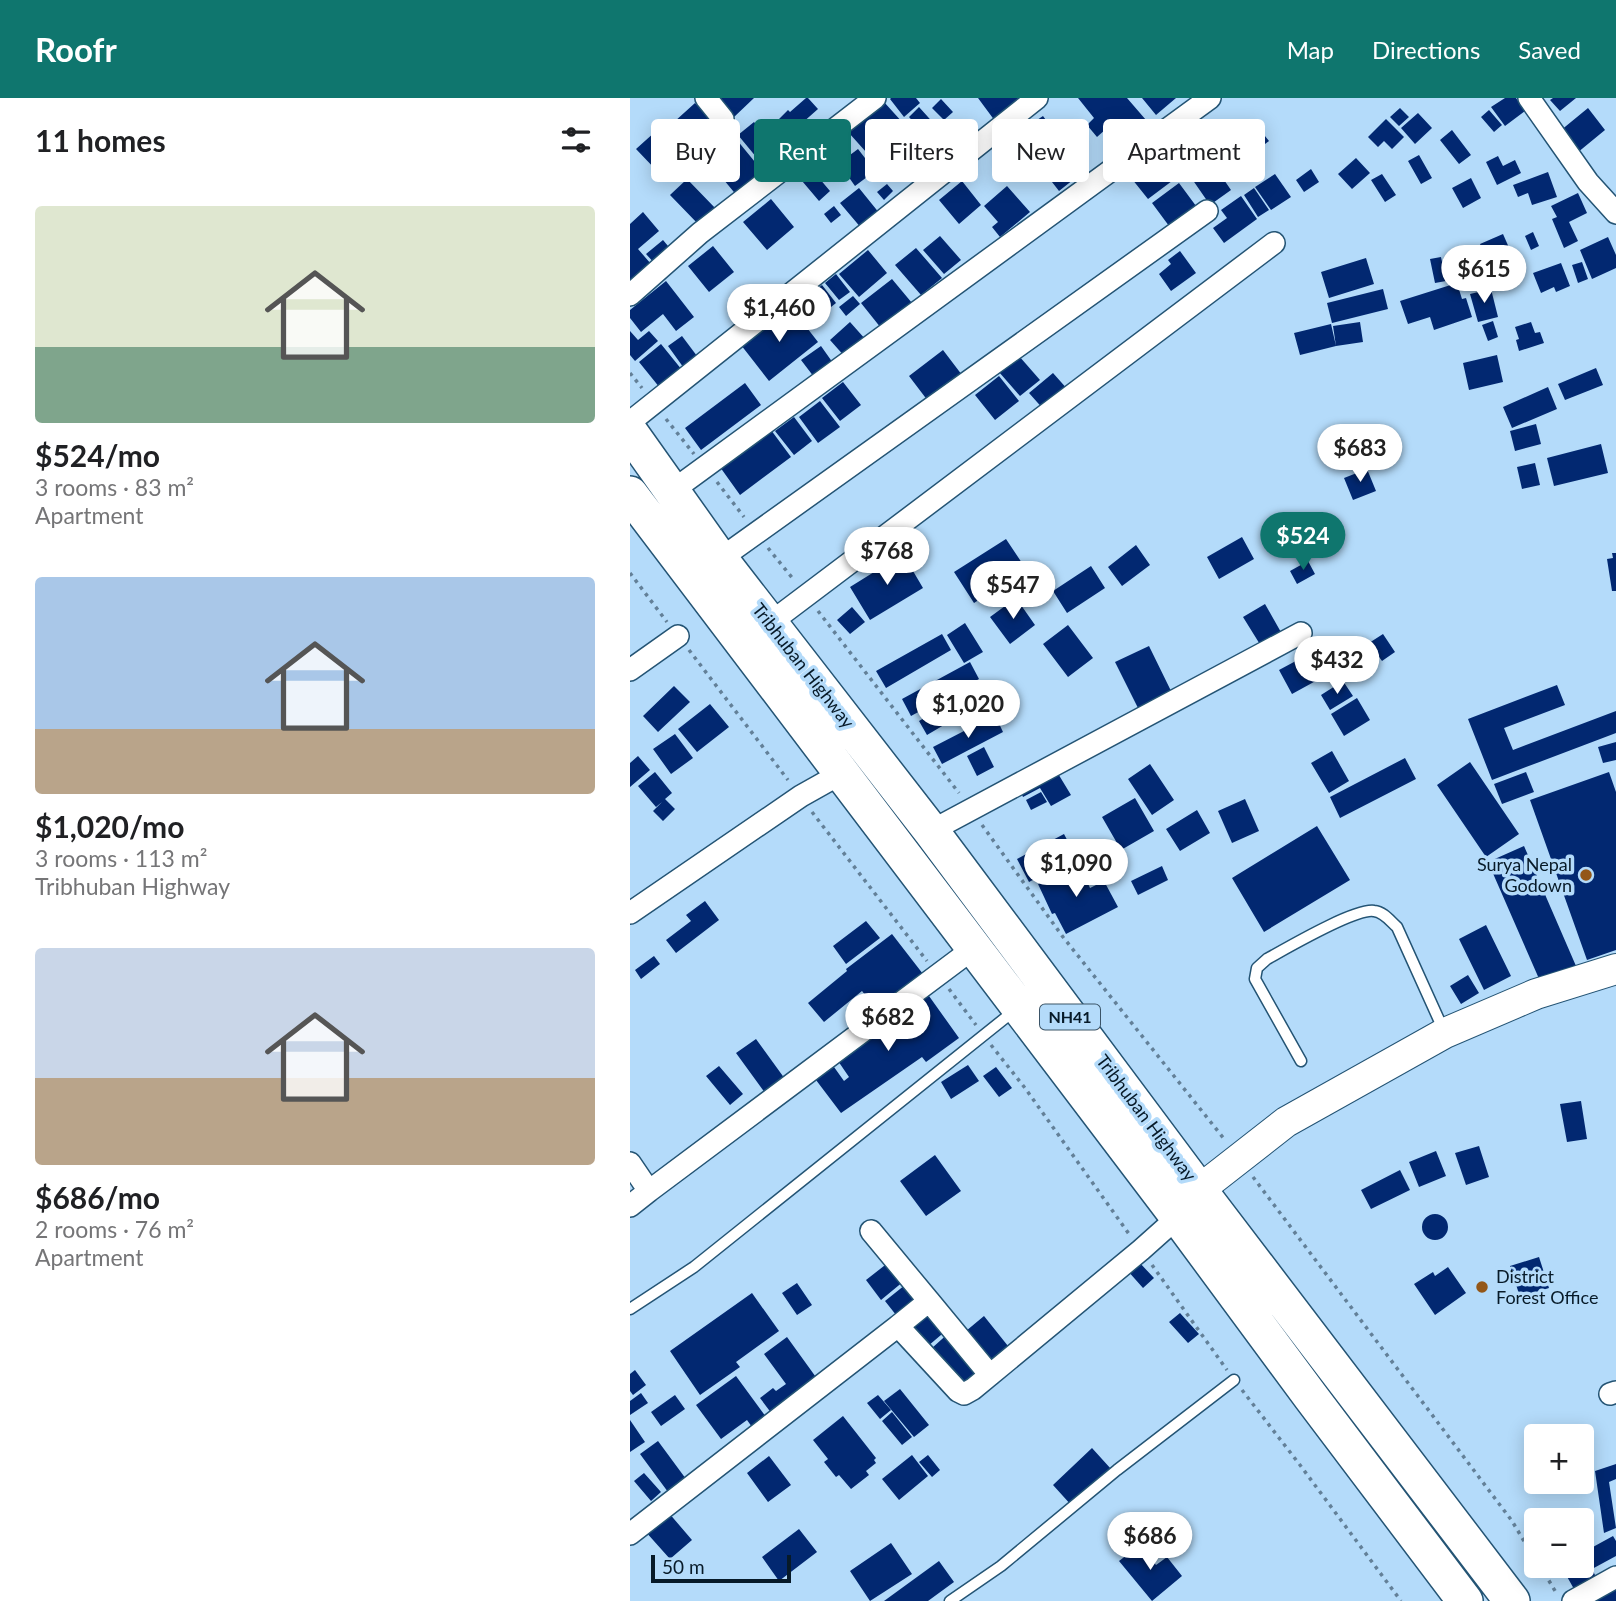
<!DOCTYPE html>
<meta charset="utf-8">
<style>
body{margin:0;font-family:Lato,sans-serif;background:#f6f6f6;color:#202124;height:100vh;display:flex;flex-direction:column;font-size:26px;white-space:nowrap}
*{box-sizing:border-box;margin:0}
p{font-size:23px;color:#757577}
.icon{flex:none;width:38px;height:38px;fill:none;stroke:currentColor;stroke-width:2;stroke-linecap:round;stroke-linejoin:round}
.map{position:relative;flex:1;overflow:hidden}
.panel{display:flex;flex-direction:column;background:#fff;width:630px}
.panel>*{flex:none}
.hud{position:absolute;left:21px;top:21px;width:665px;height:63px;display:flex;gap:14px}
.fabs{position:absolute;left:894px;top:1326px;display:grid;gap:14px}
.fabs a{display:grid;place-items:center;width:70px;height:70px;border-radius:7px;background:#fff;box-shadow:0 4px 18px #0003;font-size:35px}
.scale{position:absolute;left:21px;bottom:18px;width:140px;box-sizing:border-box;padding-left:7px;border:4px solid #071a28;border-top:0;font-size:19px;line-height:24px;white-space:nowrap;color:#071a28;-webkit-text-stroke:5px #b4dbfa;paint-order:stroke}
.price{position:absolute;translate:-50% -60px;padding:0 16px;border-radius:24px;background:#fff;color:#222;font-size:23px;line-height:46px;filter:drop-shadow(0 2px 4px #0008)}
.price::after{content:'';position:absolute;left:50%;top:42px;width:21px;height:16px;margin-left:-10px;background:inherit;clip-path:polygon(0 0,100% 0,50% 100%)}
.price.active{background:#0f766e;color:#fff}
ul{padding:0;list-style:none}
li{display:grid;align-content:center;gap:14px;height:371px;padding:0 35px}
li span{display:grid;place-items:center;height:217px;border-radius:7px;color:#555}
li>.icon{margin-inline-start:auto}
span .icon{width:126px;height:126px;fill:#fffc;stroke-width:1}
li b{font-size:30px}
h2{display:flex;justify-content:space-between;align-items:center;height:84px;padding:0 35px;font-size:30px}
.tag{padding:0 24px;border-radius:7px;background:#fff;box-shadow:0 4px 18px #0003;font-size:24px;line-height:63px}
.tag.active{background:#0f766e;color:#fff}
header{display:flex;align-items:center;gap:42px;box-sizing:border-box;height:98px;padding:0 35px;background:#0f766e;color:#fff}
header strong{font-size:33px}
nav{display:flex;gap:38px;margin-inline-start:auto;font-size:24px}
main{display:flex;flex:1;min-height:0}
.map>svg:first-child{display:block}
.building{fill:#022871}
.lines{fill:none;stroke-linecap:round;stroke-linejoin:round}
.service-casing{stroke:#245474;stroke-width:13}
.minor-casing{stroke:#245474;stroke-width:24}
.secondary-casing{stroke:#245474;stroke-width:32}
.trunk-casing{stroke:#245474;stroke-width:38}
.path{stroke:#638098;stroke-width:3.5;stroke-dasharray:3.5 5;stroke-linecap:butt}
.service{stroke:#fff;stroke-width:10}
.minor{stroke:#fff;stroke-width:21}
.secondary{stroke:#fff;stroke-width:30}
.trunk{stroke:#fff;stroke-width:35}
.poi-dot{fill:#935718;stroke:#b4dbfa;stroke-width:2.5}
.labels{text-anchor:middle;stroke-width:7;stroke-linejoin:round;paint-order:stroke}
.shield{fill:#b4dbfa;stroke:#3b5467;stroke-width:2}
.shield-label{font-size:16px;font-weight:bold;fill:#071a28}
.street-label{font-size:18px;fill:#071a28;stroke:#b4dbfa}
.poi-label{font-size:18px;fill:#071a28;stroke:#b4dbfa;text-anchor:end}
</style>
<header>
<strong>Roofr</strong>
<nav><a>Map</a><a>Directions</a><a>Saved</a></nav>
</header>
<main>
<section class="panel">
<h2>11 homes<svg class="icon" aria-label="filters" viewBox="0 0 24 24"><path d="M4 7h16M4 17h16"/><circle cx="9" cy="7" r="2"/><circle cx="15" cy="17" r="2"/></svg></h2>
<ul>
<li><span style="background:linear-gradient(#dfe7d0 65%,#7fa58c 0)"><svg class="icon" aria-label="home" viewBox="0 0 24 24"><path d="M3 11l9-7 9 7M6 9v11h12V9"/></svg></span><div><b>$524/mo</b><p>3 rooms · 83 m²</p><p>Apartment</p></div></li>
<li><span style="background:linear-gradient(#a9c7e8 70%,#b9a48a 0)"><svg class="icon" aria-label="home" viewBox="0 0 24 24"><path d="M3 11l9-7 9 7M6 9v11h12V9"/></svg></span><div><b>$1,020/mo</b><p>3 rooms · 113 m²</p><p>Tribhuban Highway</p></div></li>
<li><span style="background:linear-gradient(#c9d6e8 60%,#b9a48a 0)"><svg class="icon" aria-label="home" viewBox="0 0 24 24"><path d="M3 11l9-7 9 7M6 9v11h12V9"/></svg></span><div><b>$686/mo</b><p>2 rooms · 76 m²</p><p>Apartment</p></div></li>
</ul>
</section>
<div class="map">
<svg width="986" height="1503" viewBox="0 0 986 1503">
<rect width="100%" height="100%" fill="#b4dbfa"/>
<path class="building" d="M 84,0 L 124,0 L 103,20 Z
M 176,0 L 178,0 L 188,11 L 171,26 L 184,40 L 173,51 L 147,23 L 158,12 L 160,14 Z
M 261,0 L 286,0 L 290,5 L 274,19 L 260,1 Z
M 348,0 L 389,0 L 392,4 L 365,23 Z
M 448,0 L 497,0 L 516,22 L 488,45 L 476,31 L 467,39 L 457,27 L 464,20 Z
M 512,0 L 546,0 L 526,17 Z
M 875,0 L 886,0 L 895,13 L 875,28 L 861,9 Z
M 923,0 L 946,0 L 930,13 L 920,2 Z
M 311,1 L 323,14 L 314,22 L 302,10 Z
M 254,4 L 273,25 L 256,40 L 263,48 L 245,64 L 219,35 Z
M 65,5 L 82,22 L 61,42 L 44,24 Z
M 289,9 L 307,29 L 286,48 L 275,36 L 286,27 L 279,19 Z
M 770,10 L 779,19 L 769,28 L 760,19 Z
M 958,10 L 975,32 L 947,55 L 930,33 Z
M 859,12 L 872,27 L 864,34 L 851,19 Z
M 788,15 L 802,30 L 785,46 L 771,30 Z
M 413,18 L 431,43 L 407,60 L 389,34 Z
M 756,21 L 774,39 L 762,51 L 754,43 L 748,49 L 738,39 Z
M 622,22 L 639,43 L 619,58 L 602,37 Z
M 124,24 L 157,64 L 141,77 L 108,37 Z
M 35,25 L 55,47 L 27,73 L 6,51 Z
M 822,32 L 841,57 L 829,66 L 810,42 Z
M 314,33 L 329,52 L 306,71 L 291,53 Z
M 102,36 L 138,80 L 108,99 L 84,70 L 92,63 L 83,52 Z
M 548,37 L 569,62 L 546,82 L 524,56 Z
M 432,48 L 453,74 L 429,93 L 408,66 Z
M 228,51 L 245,73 L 225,88 L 213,71 L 220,65 L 216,60 Z
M 789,57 L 802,80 L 791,86 L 778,63 Z
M 522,58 L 542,83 L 518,101 L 498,76 Z
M 868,58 L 873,68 L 885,62 L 891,75 L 867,87 L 856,64 Z
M 726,60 L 740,75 L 722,91 L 708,76 Z
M 581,63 L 601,92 L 580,107 L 560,78 Z
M 178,67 L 200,93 L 189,103 L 167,77 Z
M 681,71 L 689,84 L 674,94 L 666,82 Z
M 918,74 L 927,99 L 902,107 L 898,95 L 888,99 L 883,87 Z
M 645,76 L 661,99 L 641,112 L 625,89 Z
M 752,76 L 766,97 L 755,104 L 741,82 Z
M 841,80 L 851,100 L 833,110 L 822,90 Z
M 57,81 L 87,112 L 70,128 L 40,97 Z
M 332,83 L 351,107 L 329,126 L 309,102 Z
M 549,85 L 569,112 L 542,132 L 522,105 Z
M 257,86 L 263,93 L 254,102 L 247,94 Z
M 377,88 L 400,114 L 370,139 L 362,129 L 368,124 L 354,108 Z
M 229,90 L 250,116 L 232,131 L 210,105 Z
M 624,90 L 639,112 L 628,119 L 614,97 Z
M 948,95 L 957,115 L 939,124 L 948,143 L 934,150 L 922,121 L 927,119 L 921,108 Z
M 611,98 L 627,121 L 594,145 L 583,130 L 597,120 L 591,112 Z
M 141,101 L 164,129 L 137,152 L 113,124 Z
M 204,108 L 211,117 L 201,125 L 194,116 Z
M 13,114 L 29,133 L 8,151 L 21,166 L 0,184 L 0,126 Z
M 903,134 L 909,148 L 901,152 L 895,138 Z
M 873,136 L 887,168 L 863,178 L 850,146 Z
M 310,138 L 331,162 L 314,176 L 293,152 Z
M 978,139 L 986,157 L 986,170 L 962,181 L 950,152 Z
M 33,142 L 43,154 L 27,168 L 16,156 Z
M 83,148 L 104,174 L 79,194 L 58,168 Z
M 286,150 L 312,180 L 291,197 L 265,167 Z
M 238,152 L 257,175 L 229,199 L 209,176 Z
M 550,153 L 566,175 L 541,193 L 529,176 L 541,166 L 538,162 Z
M 811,159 L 816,183 L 805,185 L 800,161 Z
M 736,160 L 744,186 L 699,200 L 691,174 Z
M 952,164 L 958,181 L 948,185 L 942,167 Z
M 931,165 L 940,188 L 926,194 L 924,189 L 911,195 L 903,175 Z
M 206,176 L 220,194 L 209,202 L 195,185 Z
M 262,181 L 282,205 L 251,230 L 231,205 Z
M 36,183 L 64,219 L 46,233 L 33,216 L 11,234 L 0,220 L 0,212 Z
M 827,185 L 832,201 L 836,200 L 842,219 L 804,232 L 800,219 L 778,226 L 770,203 Z
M 192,187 L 206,205 L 186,221 L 172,203 Z
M 753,191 L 758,211 L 702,225 L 697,205 Z
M 861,191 L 868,219 L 848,224 L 840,196 Z
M 223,198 L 230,206 L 216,218 L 209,209 Z
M 160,208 L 188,244 L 139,283 L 111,247 Z
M 863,223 L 868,239 L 858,243 L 852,227 Z
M 220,224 L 236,242 L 216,260 L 200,242 Z
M 730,224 L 733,244 L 706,248 L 703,228 Z
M 901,224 L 905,235 L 910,234 L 914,245 L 889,253 L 886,242 L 889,241 L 885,229 Z
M 701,226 L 706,248 L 670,257 L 664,235 Z
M 0,233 L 8,242 L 19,233 L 28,243 L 5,263 L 0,257 Z
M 52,238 L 70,262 L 56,273 L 38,248 Z
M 31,246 L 52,272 L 30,290 L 9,264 Z
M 191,248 L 203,265 L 184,279 L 171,262 Z
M 313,252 L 332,277 L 298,303 L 279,278 Z
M 867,257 L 873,284 L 839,292 L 833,265 Z
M 389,258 L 410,282 L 390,298 L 369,274 Z
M 966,270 L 973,287 L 935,302 L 928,286 Z
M 423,275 L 439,293 L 415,313 L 399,295 Z
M 369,278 L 389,303 L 365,322 L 345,297 Z
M 213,284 L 231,307 L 210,323 L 192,300 Z
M 115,285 L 131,307 L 71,352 L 55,330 Z
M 918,289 L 927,311 L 882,330 L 873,309 Z
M 190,303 L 210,329 L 188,345 L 169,319 Z
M 164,319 L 182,343 L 164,357 L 145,333 Z
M 906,326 L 911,346 L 885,353 L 880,333 Z
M 141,332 L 161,359 L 110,397 L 90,369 Z
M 971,346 L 978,375 L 924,388 L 917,360 Z
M 905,365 L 910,387 L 892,391 L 887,369 Z
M 737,371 L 746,393 L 723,402 L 714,380 Z
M 612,439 L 624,461 L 589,481 L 577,459 Z
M 376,441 L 396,471 L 344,505 L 324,474 Z
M 506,447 L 520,467 L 492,488 L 478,469 Z
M 982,455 L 986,455 L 986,493 L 982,493 L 977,461 L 983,460 Z
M 273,456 L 293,490 L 240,522 L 220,489 Z
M 678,463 L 685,476 L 667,486 L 660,473 Z
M 461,468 L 475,490 L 437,515 L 423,493 Z
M 386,500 L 405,527 L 380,546 L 360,519 Z
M 635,506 L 652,536 L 631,548 L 613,519 Z
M 222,509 L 235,524 L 220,536 L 207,522 Z
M 335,525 L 353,554 L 334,565 L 317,537 Z
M 438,527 L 463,560 L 438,579 L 413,546 Z
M 312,536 L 321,552 L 256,590 L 246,573 Z
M 753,536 L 765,554 L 752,563 L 739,545 Z
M 519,548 L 542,595 L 509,612 L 485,564 Z
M 690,550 L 702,574 L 662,596 L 649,572 Z
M 340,564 L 349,581 L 281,618 L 272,601 Z
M 713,583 L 723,598 L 700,612 L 691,597 Z
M 927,587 L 935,607 L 874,630 L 883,652 L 986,613 L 986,635 L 862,682 L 838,621 Z
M 44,588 L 60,604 L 28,634 L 13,618 Z
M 338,594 L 346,608 L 297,637 L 289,623 Z
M 727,600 L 740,622 L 714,638 L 701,616 Z
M 80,606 L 99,629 L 67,654 L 48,631 Z
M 365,617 L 373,634 L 312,666 L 303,649 Z
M 45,636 L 63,660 L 41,676 L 23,651 Z
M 986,644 L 986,662 L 973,665 L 968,649 Z
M 354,649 L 364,669 L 347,678 L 337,658 Z
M 702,653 L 719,683 L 699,695 L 681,665 Z
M 8,658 L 20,672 L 0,689 L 0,665 Z
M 775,660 L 786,681 L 710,720 L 700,699 Z
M 840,664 L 889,736 L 856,759 L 807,687 Z
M 520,666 L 544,702 L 522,717 L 498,681 Z
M 424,669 L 441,697 L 421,708 L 410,690 L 393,699 L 389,690 Z
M 25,674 L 42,695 L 35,701 L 45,711 L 33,723 L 23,713 L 32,704 L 26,709 L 8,688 Z
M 896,674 L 904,694 L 872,706 L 864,686 Z
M 979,674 L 986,694 L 986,852 L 957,862 L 900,702 Z
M 411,694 L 417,704 L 401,712 L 396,702 Z
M 505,700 L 524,733 L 491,752 L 472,719 Z
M 615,701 L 629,733 L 602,745 L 588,713 Z
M 567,712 L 580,735 L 550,753 L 536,731 Z
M 687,728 L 720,782 L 634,834 L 602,780 Z
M 434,736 L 446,759 L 399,784 L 387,761 Z
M 894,748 L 946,868 L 910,883 L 858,764 Z
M 449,766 L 460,790 L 474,783 L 488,809 L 436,836 L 425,815 L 422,816 L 408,786 Z
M 532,768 L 538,782 L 508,797 L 501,783 Z
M 75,803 L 89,822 L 46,855 L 36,842 L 61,823 L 56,817 Z
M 236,823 L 250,840 L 216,866 L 203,848 Z
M 856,827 L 881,878 L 854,892 L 829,841 Z
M 262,836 L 293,876 L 246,911 L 232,893 L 194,924 L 178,905 L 217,873 L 216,871 Z
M 24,858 L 30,866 L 11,881 L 5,872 Z
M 838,877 L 849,895 L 831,906 L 820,888 Z
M 299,898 L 329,940 L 296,964 L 292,959 L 211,1015 L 186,982 L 204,969 L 214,983 L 219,979 L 206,960 L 266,918 L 268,920 Z
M 126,941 L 155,981 L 135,995 L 106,955 Z
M 338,967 L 349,983 L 321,1001 L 311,984 Z
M 89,968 L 113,996 L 100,1007 L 76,978 Z
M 366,969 L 382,990 L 369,999 L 353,978 Z
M 951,1003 L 957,1041 L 937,1044 L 930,1006 Z
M 849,1048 L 859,1079 L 836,1087 L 825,1055 Z
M 806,1053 L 816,1078 L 789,1089 L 779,1064 Z
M 305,1057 L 331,1093 L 296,1118 L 270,1083 Z
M 770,1072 L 780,1092 L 741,1111 L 731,1092 Z
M792 1129a13 13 0 1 1 26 0a13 13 0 1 1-26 0Z
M 909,1159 L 919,1190 L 890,1199 L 880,1168 Z
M 508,1163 L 524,1180 L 513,1190 L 497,1172 Z
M 259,1164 L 274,1183 L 251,1202 L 236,1182 Z
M 818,1169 L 836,1195 L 805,1217 L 784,1186 L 803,1174 L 805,1178 Z
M 167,1185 L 182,1207 L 167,1217 L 152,1195 Z
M 275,1187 L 290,1205 L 270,1222 L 255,1203 Z
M 122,1195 L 149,1233 L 106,1264 L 110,1269 L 70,1297 L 40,1253 Z
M 300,1210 L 318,1231 L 298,1248 L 280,1226 Z
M 550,1215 L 569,1236 L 558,1245 L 539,1224 Z
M 354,1218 L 382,1253 L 359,1272 L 330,1238 Z
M 321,1233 L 356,1274 L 336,1291 L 302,1250 Z
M 157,1239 L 188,1282 L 142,1316 L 130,1300 L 143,1290 L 146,1293 L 156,1286 L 134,1256 Z
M 5,1272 L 16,1287 L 3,1297 L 0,1293 L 0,1276 Z
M 106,1278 L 136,1319 L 122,1329 L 117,1322 L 91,1341 L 66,1307 Z
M 270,1291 L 299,1327 L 284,1339 L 254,1303 Z
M 11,1295 L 18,1305 L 0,1317 L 0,1303 Z
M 45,1297 L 55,1311 L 31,1328 L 21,1314 Z
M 248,1297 L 261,1312 L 250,1321 L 237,1305 Z
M 262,1314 L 282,1339 L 272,1347 L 252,1323 Z
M 213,1318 L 246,1360 L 244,1362 L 246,1365 L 236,1373 L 239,1377 L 221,1391 L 209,1377 L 206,1379 L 194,1364 L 198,1361 L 183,1342 Z
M 0,1322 L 15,1344 L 0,1354 Z
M 28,1343 L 56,1381 L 38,1394 L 10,1356 Z
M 462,1350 L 481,1371 L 442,1408 L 423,1387 Z
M 282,1357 L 298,1378 L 269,1402 L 252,1381 Z
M 298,1357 L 310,1372 L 302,1379 L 289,1364 Z
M 139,1358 L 161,1387 L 138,1404 L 117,1375 Z
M 986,1366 L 986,1381 L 979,1384 L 986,1430 L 974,1435 L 965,1373 Z
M 14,1375 L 31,1394 L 21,1403 L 4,1383 Z
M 38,1414 L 62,1442 L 40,1461 L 15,1433 Z
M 169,1431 L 187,1454 L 149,1483 L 132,1459 Z
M 983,1438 L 986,1443 L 986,1458 L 962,1471 L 966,1479 L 944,1491 L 931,1468 L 952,1468 L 952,1455 Z
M 261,1445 L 282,1476 L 240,1503 L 220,1473 Z
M 510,1447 L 526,1467 L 537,1459 L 552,1478 L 522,1503 L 489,1463 Z
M 309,1463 L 324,1484 L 298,1503 L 254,1503 Z
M 986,1486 L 986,1503 L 967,1503 L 964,1498 Z"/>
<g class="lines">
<defs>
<path id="service" d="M 671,963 L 625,881 L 627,870 L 637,861 C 657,850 725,810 744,813 C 754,814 760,823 767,829 L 814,933
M 0,1211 L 64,1169 L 384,913
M 320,1503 L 371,1468 L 487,1372 L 604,1282"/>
<path id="minor" d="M 76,0 L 93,21
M 899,0 L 958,84 L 986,115
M 0,197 L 70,135 L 245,0
M 0,324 L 407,0
M 42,393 L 580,0
M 90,461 L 577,113
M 140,525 L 644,145
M 0,572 L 48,538
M 301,733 L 671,535
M 0,815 L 171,698 L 212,675
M 0,1065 L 19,1093 L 0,1108
M 19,1093 L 344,850
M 241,1133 L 299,1203 L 268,1228
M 299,1203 L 360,1277
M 980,1296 L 986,1294
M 0,1436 L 268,1228 L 328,1293 L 334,1296 L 343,1291 L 511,1152 L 548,1119
M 943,1503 L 986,1479"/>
<path id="secondary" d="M 569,1092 L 656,1024 L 815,935 L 906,896 L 986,871"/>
<path id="trunk" d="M 0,334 L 90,461 L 301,733 L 569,1092 L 882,1503
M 0,396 L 548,1119 L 681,1299 L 835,1503"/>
</defs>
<use href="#service" class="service-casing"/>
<use href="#minor" class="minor-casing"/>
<use href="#secondary" class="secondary-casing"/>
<use href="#trunk" class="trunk-casing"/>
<path class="path" d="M 0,275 L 12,290
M 36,321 L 64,356
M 87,384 L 114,419
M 138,450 L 164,482
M 0,475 L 37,524
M 188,513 L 329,695
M 59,552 L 158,682
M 182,714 L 297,863
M 352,727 L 433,839 L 595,1042
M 319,891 L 346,927
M 361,947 L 395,990 L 499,1136
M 623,1079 L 882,1423 L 906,1463
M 522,1167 L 597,1272
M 612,1292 L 670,1367 L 771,1503
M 910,1468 L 927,1496"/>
<use href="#service" class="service"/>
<use href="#minor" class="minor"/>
<use href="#secondary" class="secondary"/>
<use href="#trunk" class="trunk"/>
</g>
<g class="poi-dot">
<circle cx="956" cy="777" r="7"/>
<circle cx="852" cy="1189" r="7"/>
</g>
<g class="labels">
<rect class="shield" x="410" y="906.5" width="60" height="25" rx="5"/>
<g class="shield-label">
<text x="440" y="925">NH41</text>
</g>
<g class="street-label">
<text transform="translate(173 568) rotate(52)" y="6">Tribhuban Highway</text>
<text transform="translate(516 1020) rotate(53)" y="6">Tribhuban Highway</text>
</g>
<g class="poi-label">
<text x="942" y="773">Surya Nepal<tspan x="942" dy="21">Godown</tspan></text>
<text x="866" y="1185" text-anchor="start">District<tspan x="866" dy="21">Forest Office</tspan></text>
</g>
</g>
</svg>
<div class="fabs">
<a>+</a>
<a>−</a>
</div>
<div class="scale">50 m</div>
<b class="price" style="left:854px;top:207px">$615</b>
<b class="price" style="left:149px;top:246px">$1,460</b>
<b class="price" style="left:730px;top:386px">$683</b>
<b class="price active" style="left:673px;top:474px">$524</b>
<b class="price" style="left:257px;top:489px">$768</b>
<b class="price" style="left:383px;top:523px">$547</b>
<b class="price" style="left:707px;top:598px">$432</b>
<b class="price" style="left:338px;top:642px">$1,020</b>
<b class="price" style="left:446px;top:801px">$1,090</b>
<b class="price" style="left:258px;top:955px">$682</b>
<b class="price" style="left:520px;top:1474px">$686</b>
<div class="hud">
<a class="tag">Buy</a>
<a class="tag active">Rent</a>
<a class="tag">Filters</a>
<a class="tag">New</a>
<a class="tag">Apartment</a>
</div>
</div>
</main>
